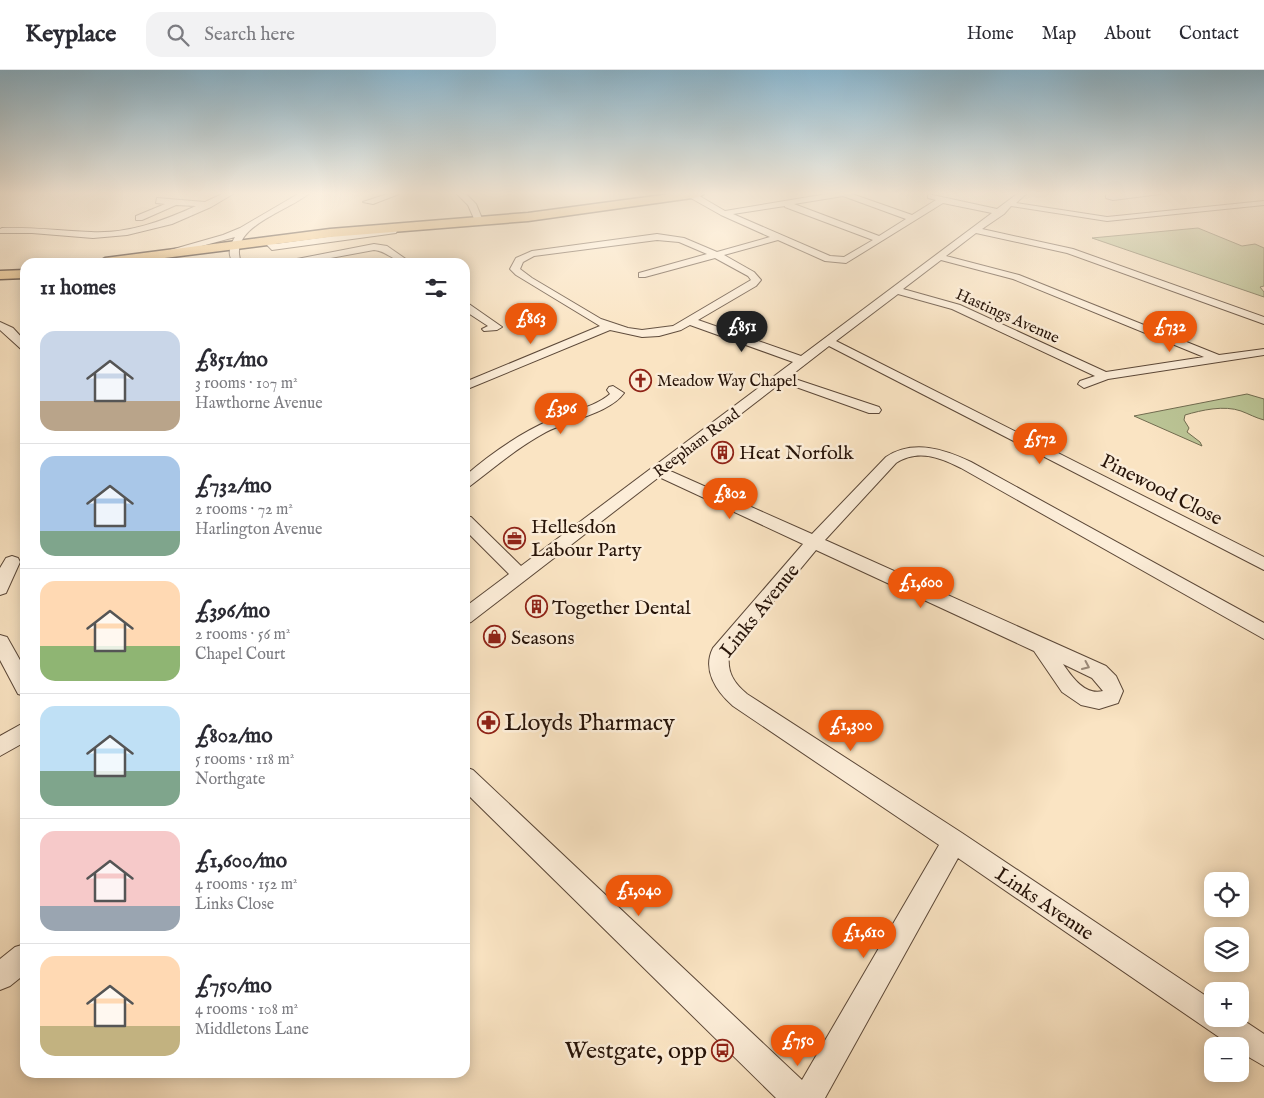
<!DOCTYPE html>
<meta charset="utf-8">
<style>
body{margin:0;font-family:"IM FELL English",serif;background:#f2f2f3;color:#2b2b33;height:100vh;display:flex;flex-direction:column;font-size:19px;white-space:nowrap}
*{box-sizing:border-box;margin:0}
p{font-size:16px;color:#7c7c81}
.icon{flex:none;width:28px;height:28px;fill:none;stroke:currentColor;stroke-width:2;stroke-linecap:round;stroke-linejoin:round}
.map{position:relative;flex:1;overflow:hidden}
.panel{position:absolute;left:20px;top:188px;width:450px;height:820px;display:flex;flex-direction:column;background:#fff;border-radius:15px;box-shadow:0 2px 12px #0003}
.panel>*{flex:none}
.buttons{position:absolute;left:1204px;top:802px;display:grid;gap:10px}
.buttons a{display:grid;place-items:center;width:45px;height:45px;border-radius:10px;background:#fff;box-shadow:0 2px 12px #0003;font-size:25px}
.price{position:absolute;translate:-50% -42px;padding:0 11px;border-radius:18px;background:#ea580c;color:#fff;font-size:16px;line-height:32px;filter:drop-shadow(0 1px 2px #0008)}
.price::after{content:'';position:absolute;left:50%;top:30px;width:15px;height:11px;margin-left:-8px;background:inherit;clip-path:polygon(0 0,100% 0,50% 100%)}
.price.active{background:#222;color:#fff}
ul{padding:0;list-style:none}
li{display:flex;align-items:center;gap:15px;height:125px;padding:0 20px}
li+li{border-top:1px solid #e1e1e2}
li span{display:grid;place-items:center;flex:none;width:140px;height:100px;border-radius:15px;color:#555}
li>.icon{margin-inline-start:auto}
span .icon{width:60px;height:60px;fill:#fffc;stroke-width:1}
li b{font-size:21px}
h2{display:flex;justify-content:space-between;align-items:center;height:60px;padding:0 20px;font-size:21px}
header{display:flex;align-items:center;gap:30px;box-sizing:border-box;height:70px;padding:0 25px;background:#fff;border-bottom:1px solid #e1e1e2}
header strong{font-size:24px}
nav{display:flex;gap:28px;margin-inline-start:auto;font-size:18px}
.search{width:350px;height:45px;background:#f2f2f3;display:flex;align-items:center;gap:12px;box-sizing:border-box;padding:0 18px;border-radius:15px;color:#7c7c81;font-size:19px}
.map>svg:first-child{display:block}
.green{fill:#bbc596;stroke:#716c50}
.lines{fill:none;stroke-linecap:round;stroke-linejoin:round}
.minor-casing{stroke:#5c4838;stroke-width:2}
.highway-casing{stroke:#271409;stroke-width:3}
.minor{fill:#fcedd8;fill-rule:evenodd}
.highway{fill:#edc282;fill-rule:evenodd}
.oneway{stroke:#9c8b7b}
.labels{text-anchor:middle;stroke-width:5;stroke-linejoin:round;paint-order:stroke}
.far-street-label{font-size:16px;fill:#271409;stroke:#fcedd8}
.far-poi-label{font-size:16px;fill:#271409;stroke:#fcedd8;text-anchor:start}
.poi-label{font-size:20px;fill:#271409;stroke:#fcedd8;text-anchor:start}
.street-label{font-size:20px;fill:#271409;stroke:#fcedd8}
.near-poi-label{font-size:24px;fill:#271409;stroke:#fcedd8;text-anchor:start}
</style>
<header>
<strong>Keyplace</strong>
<div class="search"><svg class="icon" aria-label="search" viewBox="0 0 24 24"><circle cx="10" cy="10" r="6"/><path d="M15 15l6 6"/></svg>Search here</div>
<nav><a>Home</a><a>Map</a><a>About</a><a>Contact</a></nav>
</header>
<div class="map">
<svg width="1264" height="1028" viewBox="0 0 1264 1028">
<rect width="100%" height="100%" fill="#fae4c3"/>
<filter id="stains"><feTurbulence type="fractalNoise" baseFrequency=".004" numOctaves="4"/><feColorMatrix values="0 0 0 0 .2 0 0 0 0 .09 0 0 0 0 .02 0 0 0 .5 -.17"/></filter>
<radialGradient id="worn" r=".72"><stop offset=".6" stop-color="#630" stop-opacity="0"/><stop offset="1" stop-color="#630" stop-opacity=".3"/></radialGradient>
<path class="green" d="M 1198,158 L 1242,176 L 1255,174 L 1264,178 L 1264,216 L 1260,217 L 1264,222 L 1264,227 L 1092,168 Z
M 1247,324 L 1264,329 L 1264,350 C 1256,348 1249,344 1241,341 C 1224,335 1202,340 1185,345 L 1184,350 L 1189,358 L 1187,362 L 1200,372 L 1202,376 L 1134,346 Z"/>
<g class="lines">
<defs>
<path id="minor" d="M 222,124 L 233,124 L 211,137 L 172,154 L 127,165 L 93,168 L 32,163 L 0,163 L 0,159 L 2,158 C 32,157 61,161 91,162 C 128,164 163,151 196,136 L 176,135 L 142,150 L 136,150 L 136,146 L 165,134 L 156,133 L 157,128 L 205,132 Z
M 298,124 L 308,124 C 287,142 227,157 241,192 L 233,192 C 227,184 230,175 235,167 L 172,184 L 167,181 L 223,165 L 240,158 Z
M 387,124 L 399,124 L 373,134 L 363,132 Z
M 457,124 L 466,124 L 476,134 L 483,151 L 482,153 L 476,153 L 468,135 Z
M 689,124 L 696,124 L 725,141 L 827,124 L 852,124 L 912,145 L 936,130 L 928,128 L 928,124 L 997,139 L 1017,124 L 1026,124 L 1016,133 L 1107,147 L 1264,131 L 1264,135 L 1107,151 L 1011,136 L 1004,144 L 982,159 L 1073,179 L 1264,247 L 1264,254 L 1067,183 L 976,163 L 946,186 L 1019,205 L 1219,285 L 1264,279 L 1264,285 L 1108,309 L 1084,318 L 1078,314 L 1080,311 L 1095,306 L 952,239 L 898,224 L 836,271 L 1264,487 L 1264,500 L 829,276 L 789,307 L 879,337 L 881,340 L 879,343 L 869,343 L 782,312 L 668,400 L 812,464 L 886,387 C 913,369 944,379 971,392 L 1264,553 L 1264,569 L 961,398 C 939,387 918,379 896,393 L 825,470 L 1106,596 L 1116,606 L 1123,621 L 1118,633 L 1099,639 L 1081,635 L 1062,622 L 1034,581 L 816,480 L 729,585 C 727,603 734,613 747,624 L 962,763 L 1212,930 L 1212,949 L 1240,948 L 1264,964 L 1264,996 L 1240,982 L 1240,976 L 1232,976 L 958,788 L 825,1028 L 776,1028 L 465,722 L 465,697 L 473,700 L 802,1010 L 939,775 L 733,636 C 716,621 702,600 713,578 L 803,474 L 659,407 L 471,552 L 465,554 L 465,537 L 509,504 L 465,460 L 465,446 L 471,447 L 521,496 L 793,292 L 690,255 L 681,260 L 659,266 L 642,267 L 610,260 L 465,320 L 465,312 L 600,256 L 516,205 L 510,199 L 516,188 L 532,181 L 657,164 L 684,168 L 717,182 L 770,167 L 721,145 L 689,127 ZM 843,126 L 906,149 L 879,166 L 794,134 ZM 943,133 L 992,143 L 801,286 L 698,250 L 756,216 L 761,210 L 754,202 L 724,185 L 778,170 L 825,191 L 846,193 ZM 785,136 L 785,137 L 873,170 L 844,187 L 830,186 L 733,144 ZM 657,170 L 679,172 L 707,184 L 639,203 L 639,207 L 645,207 L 715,188 L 748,206 L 751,210 L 673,256 L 642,260 L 628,258 L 601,249 L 532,208 L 520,199 L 523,192 L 534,186 ZM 941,190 L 1013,209 L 1204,287 L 1106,302 L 960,235 L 903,219 ZM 1063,594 L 1092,608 L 1103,621 C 1085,626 1072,607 1063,594 Z
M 1106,124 L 1160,124 L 1113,130 L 1106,128 Z
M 393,158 L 397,161 L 396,163 L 272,180 L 267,175 L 271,172 L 275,174 Z
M 374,174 L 387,176 L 410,192 C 395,194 388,181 374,180 L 309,192 L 292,192 L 297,189 Z
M 465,233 L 469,234 L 502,257 L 497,260 L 484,261 L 482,259 L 488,256 L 465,241 Z
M 0,252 L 13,258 L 25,271 L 25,280 L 21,279 L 0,260 Z
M 613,316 L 624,323 C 610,343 569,350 546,362 C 518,377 495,397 470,416 L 465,418 L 465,406 C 490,384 519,364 550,350 C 569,341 594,338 610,324 L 607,320 L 609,317 Z
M 12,486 L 18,488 L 20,492 L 6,523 L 0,525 L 0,498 L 6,488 Z
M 0,565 L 7,567 L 25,599 L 25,626 L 18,624 L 0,590 Z
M 25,652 L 25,672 L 0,686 L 0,666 Z
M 25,874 L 25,904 L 10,916 L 0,920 L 0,889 L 15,877 Z"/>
<path id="highway" d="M 670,124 L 704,124 L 699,127 L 528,151 L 330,167 L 133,192 L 98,192 L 105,188 L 330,159 L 528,143 Z
M 25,200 L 25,208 L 0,209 L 0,201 Z"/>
</defs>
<use href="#minor" class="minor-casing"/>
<use href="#highway" class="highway-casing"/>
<use href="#minor" class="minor"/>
<use href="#highway" class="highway"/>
</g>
<defs><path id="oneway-chevron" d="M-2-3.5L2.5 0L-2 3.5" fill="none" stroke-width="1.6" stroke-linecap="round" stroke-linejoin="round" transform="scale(1.25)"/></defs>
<use class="oneway" href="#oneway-chevron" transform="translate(1086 596) rotate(24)"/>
<linearGradient id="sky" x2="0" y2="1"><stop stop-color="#8bb8d1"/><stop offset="0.46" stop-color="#fdf3e4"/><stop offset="1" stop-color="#fdf3e4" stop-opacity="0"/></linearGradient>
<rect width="1264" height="268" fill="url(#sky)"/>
<defs>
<symbol id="church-ring" viewBox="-11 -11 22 22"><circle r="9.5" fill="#fcedd8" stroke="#8f2418" stroke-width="1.5"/><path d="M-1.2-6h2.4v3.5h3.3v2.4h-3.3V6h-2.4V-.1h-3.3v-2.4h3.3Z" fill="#8f2418"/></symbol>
<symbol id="building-ring" viewBox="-11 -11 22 22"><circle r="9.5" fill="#fcedd8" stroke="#8f2418" stroke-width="1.5"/><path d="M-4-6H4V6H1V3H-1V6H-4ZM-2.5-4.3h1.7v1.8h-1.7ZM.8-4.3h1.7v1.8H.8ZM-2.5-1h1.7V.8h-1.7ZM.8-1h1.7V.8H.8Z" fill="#8f2418"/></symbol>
<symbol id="office-ring" viewBox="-11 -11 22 22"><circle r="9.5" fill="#fcedd8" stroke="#8f2418" stroke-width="1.5"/><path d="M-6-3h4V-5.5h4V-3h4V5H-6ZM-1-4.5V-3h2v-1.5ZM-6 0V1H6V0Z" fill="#8f2418"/></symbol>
<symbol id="shop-ring" viewBox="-11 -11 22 22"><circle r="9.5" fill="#fcedd8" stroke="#8f2418" stroke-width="1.5"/><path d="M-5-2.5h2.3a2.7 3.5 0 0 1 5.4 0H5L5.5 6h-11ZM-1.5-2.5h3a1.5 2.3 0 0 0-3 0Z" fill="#8f2418"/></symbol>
<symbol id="pharmacy-ring" viewBox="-11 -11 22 22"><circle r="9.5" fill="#fcedd8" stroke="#8f2418" stroke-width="1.5"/><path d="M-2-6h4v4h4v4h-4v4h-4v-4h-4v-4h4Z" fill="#8f2418"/></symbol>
<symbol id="bus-ring" viewBox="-11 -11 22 22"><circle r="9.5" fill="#fcedd8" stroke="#8f2418" stroke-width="1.5"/><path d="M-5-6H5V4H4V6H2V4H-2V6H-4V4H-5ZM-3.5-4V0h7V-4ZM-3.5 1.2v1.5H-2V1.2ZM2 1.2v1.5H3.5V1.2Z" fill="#8f2418"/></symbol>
</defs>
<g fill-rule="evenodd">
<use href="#church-ring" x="628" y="298" width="25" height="25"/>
<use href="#building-ring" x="710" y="370" width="25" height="25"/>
<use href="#office-ring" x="502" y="456" width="25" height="25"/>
<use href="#building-ring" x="524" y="524" width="25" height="25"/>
<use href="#shop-ring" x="482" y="554" width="25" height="25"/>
<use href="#pharmacy-ring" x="476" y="640" width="25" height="25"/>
<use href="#bus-ring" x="710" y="968" width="25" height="25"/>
</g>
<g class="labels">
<g class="far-street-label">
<text transform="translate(1008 245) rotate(24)" y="6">Hastings Avenue</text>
<text transform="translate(696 372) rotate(-37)" y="6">Reepham Road</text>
</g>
<g class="far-poi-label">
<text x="657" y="316">Meadow Way Chapel</text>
</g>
<g class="poi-label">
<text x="739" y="389">Heat Norfolk</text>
<text x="531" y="463">Hellesdon<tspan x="531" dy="23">Labour Party</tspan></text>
<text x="552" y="544">Together Dental</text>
<text x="511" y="574">Seasons</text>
</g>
<g class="street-label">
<text transform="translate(1162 419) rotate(27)" y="7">Pinewood Close</text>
<text transform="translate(759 540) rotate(-51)" y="7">Links Avenue</text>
<text transform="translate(1045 833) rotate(34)" y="7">Links Avenue</text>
</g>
<g class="near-poi-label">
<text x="504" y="660">Lloyds Pharmacy</text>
<text x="707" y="988" text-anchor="end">Westgate, opp</text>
</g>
</g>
<rect width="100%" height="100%" filter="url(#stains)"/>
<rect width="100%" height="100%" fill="url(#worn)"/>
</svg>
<div class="buttons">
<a><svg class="icon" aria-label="locate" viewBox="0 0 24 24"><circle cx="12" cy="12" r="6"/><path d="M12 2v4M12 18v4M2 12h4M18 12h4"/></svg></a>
<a><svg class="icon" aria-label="layers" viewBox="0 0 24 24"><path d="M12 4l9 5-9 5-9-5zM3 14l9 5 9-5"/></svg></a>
<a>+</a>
<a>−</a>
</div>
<b class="price" style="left:531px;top:275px">£863</b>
<b class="price active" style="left:742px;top:283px">£851</b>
<b class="price" style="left:1170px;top:283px">£732</b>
<b class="price" style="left:561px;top:365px">£396</b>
<b class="price" style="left:1040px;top:395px">£572</b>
<b class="price" style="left:730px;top:450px">£802</b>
<b class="price" style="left:921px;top:539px">£1,600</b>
<b class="price" style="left:851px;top:682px">£1,300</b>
<b class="price" style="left:639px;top:847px">£1,040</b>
<b class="price" style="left:864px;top:889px">£1,610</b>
<b class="price" style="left:798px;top:997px">£750</b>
<section class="panel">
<h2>11 homes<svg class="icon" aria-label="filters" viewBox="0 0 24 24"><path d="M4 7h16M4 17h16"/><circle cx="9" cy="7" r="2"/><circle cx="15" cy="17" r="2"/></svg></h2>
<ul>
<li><span style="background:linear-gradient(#c9d6e8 70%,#b9a48a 0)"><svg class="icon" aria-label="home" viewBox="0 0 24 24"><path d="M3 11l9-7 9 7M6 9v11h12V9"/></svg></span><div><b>£851/mo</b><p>3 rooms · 107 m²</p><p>Hawthorne Avenue</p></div></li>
<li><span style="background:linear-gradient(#a9c7e8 75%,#7fa58c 0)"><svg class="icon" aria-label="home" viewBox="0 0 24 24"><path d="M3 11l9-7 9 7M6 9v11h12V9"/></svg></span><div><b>£732/mo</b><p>2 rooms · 72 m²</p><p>Harlington Avenue</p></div></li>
<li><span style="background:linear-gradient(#ffd9b3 65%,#8fb573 0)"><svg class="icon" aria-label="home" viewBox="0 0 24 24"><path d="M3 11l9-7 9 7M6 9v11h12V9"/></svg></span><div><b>£396/mo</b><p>2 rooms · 56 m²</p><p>Chapel Court</p></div></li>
<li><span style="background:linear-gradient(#bfe0f5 65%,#7fa58c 0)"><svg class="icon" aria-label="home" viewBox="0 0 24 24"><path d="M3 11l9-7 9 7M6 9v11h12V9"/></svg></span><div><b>£802/mo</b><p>5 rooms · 118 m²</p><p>Northgate</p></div></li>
<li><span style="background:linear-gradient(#f6c9c9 75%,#9aa5b1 0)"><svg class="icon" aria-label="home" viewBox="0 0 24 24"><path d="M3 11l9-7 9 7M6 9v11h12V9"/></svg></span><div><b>£1,600/mo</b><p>4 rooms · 152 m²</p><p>Links Close</p></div></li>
<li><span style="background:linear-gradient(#ffd9b3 70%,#c2b280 0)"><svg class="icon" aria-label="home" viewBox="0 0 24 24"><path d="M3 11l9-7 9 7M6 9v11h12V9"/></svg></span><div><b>£750/mo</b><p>4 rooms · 108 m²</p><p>Middletons Lane</p></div></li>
</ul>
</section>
</div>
